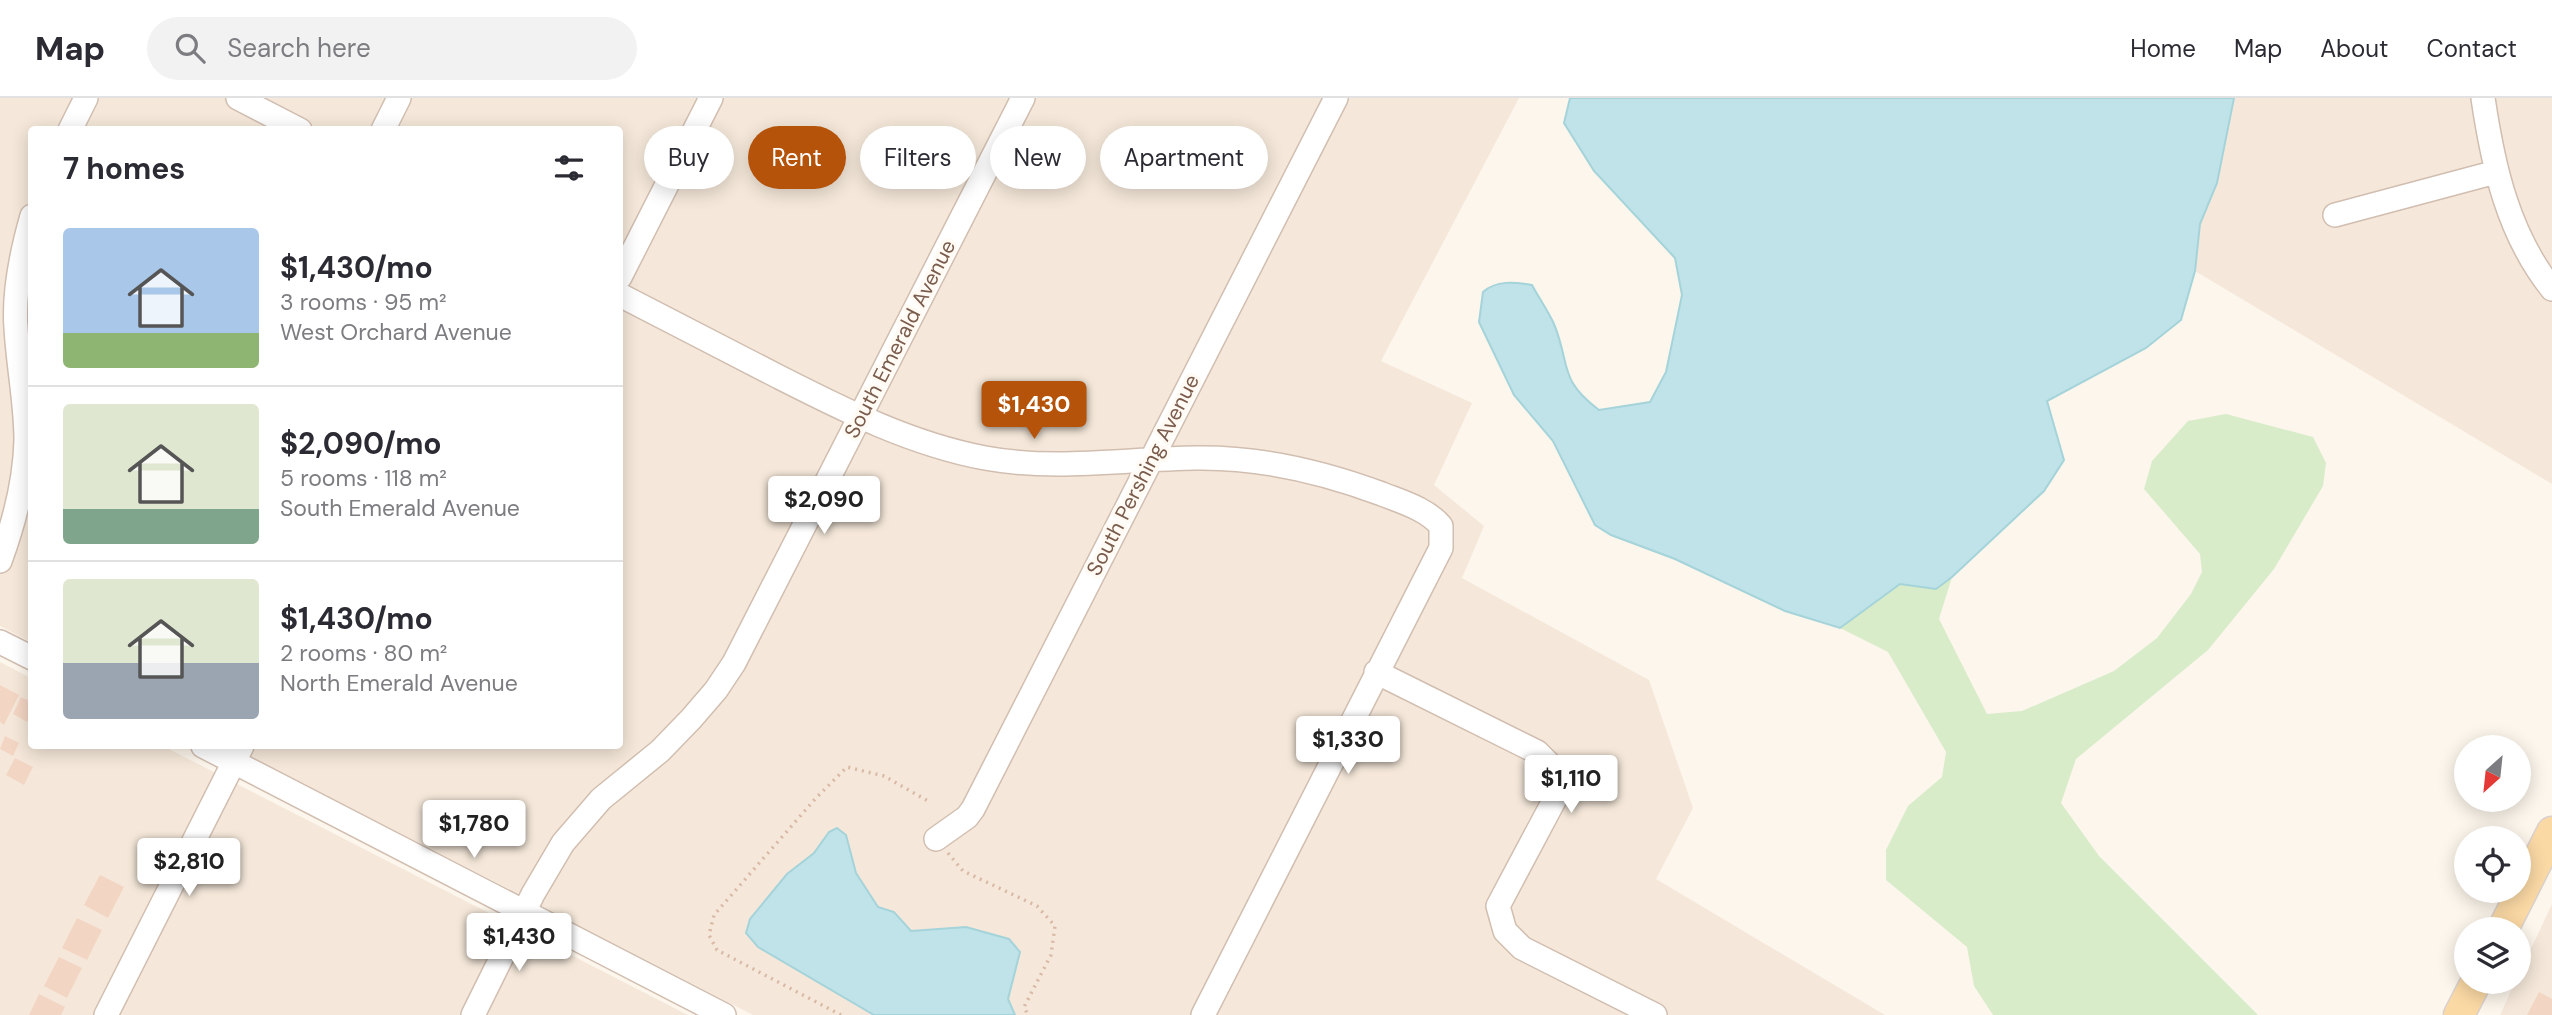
<!DOCTYPE html>
<meta charset="utf-8">
<style>
body{margin:0;font-family:"DM Sans",sans-serif;background:#f2f2f3;color:#2b2b33;height:100vh;display:flex;flex-direction:column;font-size:26px;white-space:nowrap}
*{box-sizing:border-box;margin:0}
p{font-size:23px;color:#7c7c81}
.icon{flex:none;width:38px;height:38px;fill:none;stroke:currentColor;stroke-width:2;stroke-linecap:round;stroke-linejoin:round}
.map{position:relative;flex:1;overflow:hidden}
.side{position:absolute;left:28px;top:28px;width:595px;height:623px;display:flex;flex-direction:column;background:#fff;border-radius:7px;box-shadow:0 4px 18px #0003}
.side>*{flex:none}
.hud{position:absolute;left:644px;top:28px;width:665px;height:63px;display:flex;gap:14px}
.needle{width:46px;rotate:207deg}
.fabs{position:absolute;left:2454px;top:637px;display:grid;gap:14px}
.fabs a{display:grid;place-items:center;width:77px;height:77px;border-radius:50%;background:#fff;box-shadow:0 4px 18px #0003;font-size:35px}
.price{position:absolute;translate:-50% -60px;padding:0 16px;border-radius:7px;background:#fff;color:#222;font-size:23px;line-height:46px;filter:drop-shadow(0 2px 4px #0008)}
.price::after{content:'';position:absolute;left:50%;top:42px;width:21px;height:16px;margin-left:-10px;background:inherit;clip-path:polygon(0 0,100% 0,50% 100%)}
.price.selected{background:#b45309;color:#fff}
ul{padding:0;list-style:none}
li{display:flex;align-items:center;gap:21px;height:175px;padding:0 35px}
li+li{border-top:2px solid #e1e1e2}
li span{display:grid;place-items:center;flex:none;width:196px;height:140px;border-radius:7px;color:#555}
li>.icon{margin-inline-start:auto}
span .icon{width:84px;height:84px;fill:#fffc;stroke-width:1}
li b{font-size:30px}
h2{display:flex;justify-content:space-between;align-items:center;height:84px;padding:0 35px;font-size:30px}
.pill{padding:0 24px;border-radius:32px;background:#fff;box-shadow:0 4px 18px #0003;font-size:24px;line-height:63px}
.pill.selected{background:#b45309;color:#fff}
header{display:flex;align-items:center;gap:42px;box-sizing:border-box;height:98px;padding:0 35px;background:#fff;border-bottom:2px solid #e1e1e2}
header strong{font-size:33px}
nav{display:flex;gap:38px;margin-inline-start:auto;font-size:24px}
.search{width:490px;height:63px;background:#f2f2f3;display:flex;align-items:center;gap:18px;box-sizing:border-box;padding:0 24px;border-radius:38px;color:#7c7c81;font-size:26px}
.map>svg:first-child{display:block}
.residential{fill:#f5e8da}
.green{fill:#d8ecc9}
.water{fill:#bfe3e8;stroke:#a5d3da;stroke-width:2}
.building{fill:#f3d5c3}
.lines{fill:none;stroke-linecap:round;stroke-linejoin:round}
.minor-casing{stroke:#d1beb0;stroke-width:26}
.major-casing{stroke:#dad1cd;stroke-width:33}
.path{stroke:#d9b8a5;stroke-width:3.5;stroke-dasharray:2 5;stroke-linecap:butt}
.minor{stroke:#fff;stroke-width:23}
.major{stroke:#fbd9a5;stroke-width:30}
.labels{text-anchor:middle;stroke-width:7;stroke-linejoin:round;paint-order:stroke}
.street-label{font-size:21px;fill:#7a5c4d;stroke:#fffaf3}
</style>
<header>
<strong>Map</strong>
<div class="search"><svg class="icon" aria-label="search" viewBox="0 0 24 24"><circle cx="10" cy="10" r="6"/><path d="M15 15l6 6"/></svg>Search here</div>
<nav><a>Home</a><a>Map</a><a>About</a><a>Contact</a></nav>
</header>
<div class="map">
<svg width="2552" height="917" viewBox="0 0 2552 917">
<rect width="100%" height="100%" fill="#fdf6ec"/>
<path class="residential" d="M 0,0 L 1519,0 L 1381,263 L 1472,305 L 1434,387 L 1484,428 L 1462,480 L 1649,582 L 1693,710 L 1656,781 L 1885,917 L 1219,917 L 1201,907 L 1196,917 L 753,917 L 231,648 L 620,648 L 620,32 L 32,32 L 31,544 L 0,528 Z
M 2234,0 L 2552,0 L 2552,386 L 2195,173 L 2200,126 L 2217,85 Z
M 0,564 L 31,580 L 32,648 L 163,648 L 688,917 L 0,917 Z
M 2552,806 L 2552,917 L 2500,917 L 2515,884 L 2518,884 L 2518,878 Z"/>
<path class="green" d="M 2226,316 L 2313,339 L 2326,365 L 2323,388 L 2274,471 L 2208,552 L 2076,661 L 2061,705 L 2099,758 L 2258,917 L 1993,917 L 1974,888 L 1967,849 L 1886,782 L 1886,752 L 1908,708 L 1942,679 L 1946,654 L 1888,554 L 1840,530 L 1900,486 L 1936,491 L 1952,479 L 1939,521 L 1987,616 L 2022,613 L 2114,573 L 2157,540 L 2191,496 L 2202,474 L 2200,456 L 2144,391 L 2152,363 L 2188,323 Z"/>
<path class="water" d="M 1570,0 L 2234,0 L 2217,85 L 2200,126 L 2195,173 L 2181,222 L 2146,250 L 2047,303 L 2064,362 L 2044,393 L 1952,479 L 1936,491 L 1900,486 L 1840,530 L 1785,513 L 1675,461 L 1611,437 L 1595,427 L 1553,343 L 1514,297 L 1479,224 L 1483,194 C 1496,182 1515,184 1532,187 C 1539,200 1548,213 1554,226 C 1571,268 1558,281 1599,312 L 1650,304 L 1666,274 L 1682,197 L 1675,160 L 1594,73 L 1564,25 Z
M 837,730 L 846,737 L 856,775 L 878,809 L 894,814 L 911,833 L 966,829 L 1009,841 L 1020,854 L 1008,901 L 1015,917 L 874,917 L 758,849 L 746,835 L 750,821 L 787,776 L 814,755 L 829,734 Z"/>
<path class="building" d="M 0,587 L 19,597 L 4,627 L 0,624 Z
M 21,599 L 32,604 L 32,616 L 27,624 L 13,616 Z
M 5,638 L 19,645 L 13,658 L 0,651 Z
M 15,660 L 33,669 L 24,687 L 6,677 Z
M 100,777 L 124,789 L 108,820 L 84,807 Z
M 77,820 L 102,832 L 87,862 L 62,850 Z
M 59,859 L 82,870 L 67,900 L 44,888 Z
M 2539,894 L 2552,901 L 2552,917 L 2527,917 Z
M 39,896 L 65,909 L 61,917 L 29,917 Z"/>
<g class="lines">
<defs>
<path id="minor" d="M 238,0 L 300,32
M 2483,0 C 2493,68 2508,136 2552,191
M 70,32 L 86,0
M 383,32 L 399,0
M 2335,117 L 2496,74
M 620,179 L 711,0
M 620,197 C 673,224 726,252 779,279 C 846,313 911,346 985,360 C 1056,373 1125,361 1196,360 C 1259,359 1323,374 1382,396 C 1402,404 1427,411 1441,428 L 1441,450 L 1203,917
M 0,463 C 14,425 25,382 26,342 C 26,305 18,267 16,230 C 13,193 22,153 32,118
M 0,544 L 32,560
M 1376,574 L 1537,654 L 1555,672 L 1557,697 L 1498,808 L 1505,833 L 1522,850 L 1655,917
M 203,648 L 724,917
M 936,741 L 967,719 L 973,711 L 1336,0
M 106,917 L 242,648
M 473,917 L 533,796 L 563,745 L 601,701 L 660,653 L 691,621 L 716,592 L 734,565 L 1023,0"/>
<path id="major" d="M 2503,831 L 2552,734
M 2459,917 L 2476,884"/>
</defs>
<use href="#minor" class="minor-casing"/>
<use href="#major" class="major-casing"/>
<path class="path" d="M 948,755 L 963,773 L 1037,808 L 1055,828 L 1051,857 L 1024,909 L 1028,917
M 841,917 L 717,852 L 709,837 L 714,817 L 816,700 L 847,669 L 884,678 L 928,703"/>
<use href="#minor" class="minor"/>
<use href="#major" class="major"/>
</g>
<g class="labels">
<g class="street-label">
<text transform="translate(900 241) rotate(-63)" y="7">South Emerald Avenue</text>
<text transform="translate(1143 377) rotate(-63)" y="7">South Pershing Avenue</text>
</g>
</g>
</svg>
<div class="fabs">
<a><svg class="needle" viewBox="-14 -14 28 28"><path d="M0-13l5 13h-10z" fill="#e53935"/><path d="M0 13l5-13h-10z" fill="#7c7c81"/></svg></a>
<a><svg class="icon" aria-label="locate" viewBox="0 0 24 24"><circle cx="12" cy="12" r="6"/><path d="M12 2v4M12 18v4M2 12h4M18 12h4"/></svg></a>
<a><svg class="icon" aria-label="layers" viewBox="0 0 24 24"><path d="M12 4l9 5-9 5-9-5zM3 14l9 5 9-5"/></svg></a>
</div>
<b class="price selected" style="left:1034px;top:343px">$1,430</b>
<b class="price" style="left:824px;top:438px">$2,090</b>
<b class="price" style="left:1348px;top:678px">$1,330</b>
<b class="price" style="left:1571px;top:717px">$1,110</b>
<b class="price" style="left:474px;top:762px">$1,780</b>
<b class="price" style="left:189px;top:800px">$2,810</b>
<b class="price" style="left:519px;top:875px">$1,430</b>
<div class="hud">
<a class="pill">Buy</a>
<a class="pill selected">Rent</a>
<a class="pill">Filters</a>
<a class="pill">New</a>
<a class="pill">Apartment</a>
</div>
<section class="side">
<h2>7 homes<svg class="icon" aria-label="filters" viewBox="0 0 24 24"><path d="M4 7h16M4 17h16"/><circle cx="9" cy="7" r="2"/><circle cx="15" cy="17" r="2"/></svg></h2>
<ul>
<li><span style="background:linear-gradient(#a9c7e8 75%,#8fb573 0)"><svg class="icon" aria-label="home" viewBox="0 0 24 24"><path d="M3 11l9-7 9 7M6 9v11h12V9"/></svg></span><div><b>$1,430/mo</b><p>3 rooms · 95 m²</p><p>West Orchard Avenue</p></div></li>
<li><span style="background:linear-gradient(#dfe7d0 75%,#7fa58c 0)"><svg class="icon" aria-label="home" viewBox="0 0 24 24"><path d="M3 11l9-7 9 7M6 9v11h12V9"/></svg></span><div><b>$2,090/mo</b><p>5 rooms · 118 m²</p><p>South Emerald Avenue</p></div></li>
<li><span style="background:linear-gradient(#dfe7d0 60%,#9aa5b1 0)"><svg class="icon" aria-label="home" viewBox="0 0 24 24"><path d="M3 11l9-7 9 7M6 9v11h12V9"/></svg></span><div><b>$1,430/mo</b><p>2 rooms · 80 m²</p><p>North Emerald Avenue</p></div></li>
</ul>
</section>
</div>
